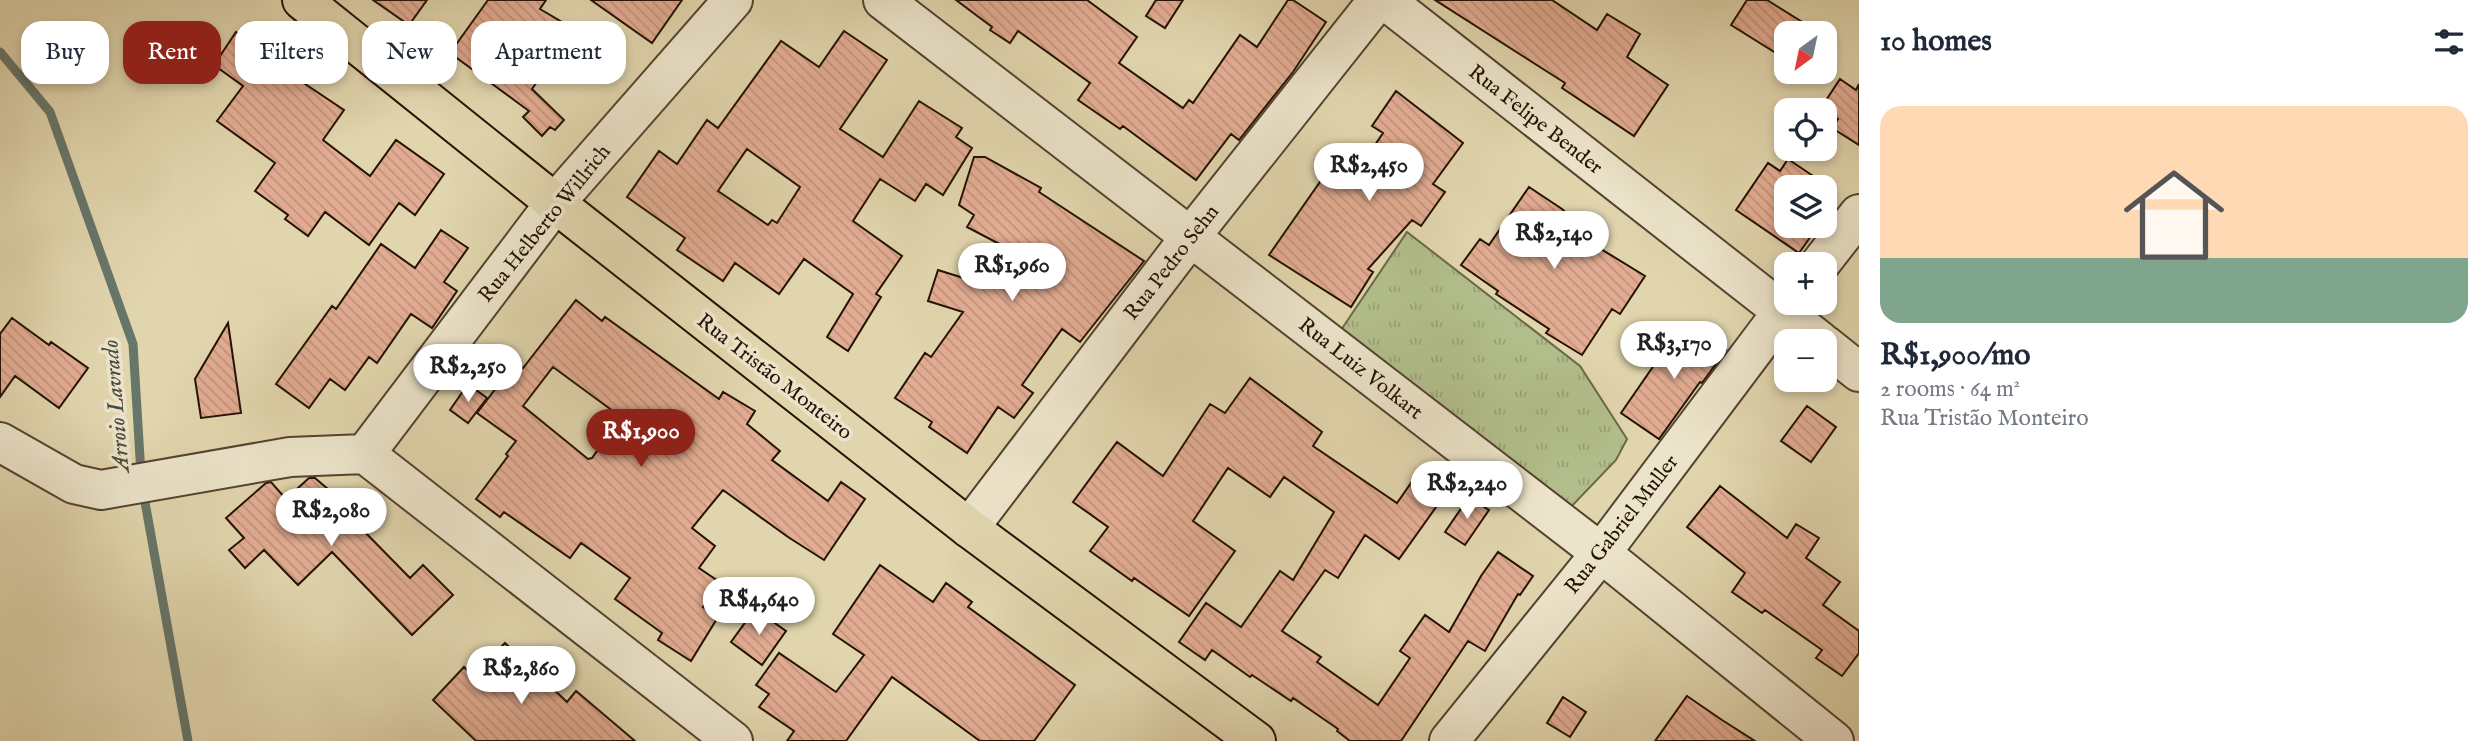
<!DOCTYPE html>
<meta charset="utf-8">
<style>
body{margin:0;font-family:"IM FELL English",serif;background:#f2f2f3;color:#1f2937;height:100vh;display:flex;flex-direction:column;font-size:26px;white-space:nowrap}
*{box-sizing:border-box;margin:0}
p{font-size:23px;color:#747a83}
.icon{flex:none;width:38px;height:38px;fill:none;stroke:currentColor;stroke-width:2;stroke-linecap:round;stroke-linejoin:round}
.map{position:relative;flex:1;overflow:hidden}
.drawer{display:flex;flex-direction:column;background:#fff;width:630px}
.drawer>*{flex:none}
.hud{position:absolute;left:21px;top:21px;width:665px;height:63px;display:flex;gap:14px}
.needle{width:46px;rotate:213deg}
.fabs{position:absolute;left:1774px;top:21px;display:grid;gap:14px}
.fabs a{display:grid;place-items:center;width:63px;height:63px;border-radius:14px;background:#fff;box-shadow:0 4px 10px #0003;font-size:35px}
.price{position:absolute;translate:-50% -60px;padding:0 16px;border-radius:24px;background:#fff;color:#222;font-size:23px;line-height:46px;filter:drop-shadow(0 2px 4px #0008)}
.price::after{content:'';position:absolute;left:50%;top:42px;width:21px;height:16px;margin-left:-10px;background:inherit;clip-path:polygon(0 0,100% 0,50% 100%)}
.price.on{background:#8f2418;color:#fff}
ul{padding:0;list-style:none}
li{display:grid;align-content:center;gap:14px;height:371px;padding:0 21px}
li+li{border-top:2px solid #e0e1e3}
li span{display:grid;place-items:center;height:217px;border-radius:21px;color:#555}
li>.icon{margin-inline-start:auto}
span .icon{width:126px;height:126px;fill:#fffc;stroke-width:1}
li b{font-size:30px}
h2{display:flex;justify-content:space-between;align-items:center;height:84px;padding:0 21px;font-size:30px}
.pill{padding:0 24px;border-radius:21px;background:#fff;box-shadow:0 4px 10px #0003;font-size:24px;line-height:63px}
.pill.on{background:#8f2418;color:#fff}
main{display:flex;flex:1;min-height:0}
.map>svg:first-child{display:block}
.grass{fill:url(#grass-tufts);stroke:#6a6848;stroke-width:2}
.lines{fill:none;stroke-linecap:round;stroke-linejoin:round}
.stream{stroke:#67766a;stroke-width:9}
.building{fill:url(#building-back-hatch);stroke:#241205;stroke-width:2;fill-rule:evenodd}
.minor-casing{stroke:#53432f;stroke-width:42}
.major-casing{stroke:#241205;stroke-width:42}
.minor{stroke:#ece4ca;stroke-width:38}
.major{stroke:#e1d5ad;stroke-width:38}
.labels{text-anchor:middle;stroke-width:7;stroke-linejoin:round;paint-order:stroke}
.street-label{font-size:21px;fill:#241205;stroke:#ece4ca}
.water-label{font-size:23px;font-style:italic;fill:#4b4c40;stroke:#ece4ca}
</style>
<main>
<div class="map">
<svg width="1859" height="741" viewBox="0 0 1859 741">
<defs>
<pattern id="grass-tufts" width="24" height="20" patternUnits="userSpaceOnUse" patternTransform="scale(1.75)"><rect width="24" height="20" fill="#b1be8b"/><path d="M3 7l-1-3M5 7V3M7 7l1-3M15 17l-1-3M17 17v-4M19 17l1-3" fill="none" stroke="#98a276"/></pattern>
<pattern id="building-back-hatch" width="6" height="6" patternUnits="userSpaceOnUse" patternTransform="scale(1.75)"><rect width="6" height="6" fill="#e2ac92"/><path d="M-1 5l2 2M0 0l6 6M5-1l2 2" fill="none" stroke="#c2937c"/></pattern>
</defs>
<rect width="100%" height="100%" fill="#e1d5ad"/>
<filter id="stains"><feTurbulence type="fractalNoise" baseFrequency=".00286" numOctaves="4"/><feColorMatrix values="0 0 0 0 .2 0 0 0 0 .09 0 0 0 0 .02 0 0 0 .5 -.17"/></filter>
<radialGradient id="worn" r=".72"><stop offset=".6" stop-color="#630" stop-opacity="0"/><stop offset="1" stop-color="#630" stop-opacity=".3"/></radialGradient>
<path class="grass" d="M 1407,232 L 1580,366 L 1627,439 L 1616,460 L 1567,511 L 1337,336 Z"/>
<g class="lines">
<path class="stream" d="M 0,52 L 50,112 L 133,344 L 141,474
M 143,491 L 188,741"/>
</g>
<path class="building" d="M 373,0 L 427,0 L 409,25 Z
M 488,0 L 546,0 L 540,9 L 574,29 L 532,89 L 564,120 L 555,130 L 550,127 L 542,136 L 523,117 L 529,111 L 450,53 Z
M 591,0 L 682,0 L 652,43 Z
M 956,0 L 1087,0 L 1137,37 L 1119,63 L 1183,108 L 1189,100 L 1193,103 L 1240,35 L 1257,47 L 1288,0 L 1293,0 L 1326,22 L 1293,72 L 1239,140 L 1231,134 L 1196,180 L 1123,126 L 1120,129 L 1078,100 L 1090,83 L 1018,31 L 1010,43 L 990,30 L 992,27 Z
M 1156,0 L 1183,0 L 1165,28 L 1146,16 Z
M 1435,0 L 1552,0 L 1597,30 L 1607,14 L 1640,34 L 1627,57 L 1668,85 L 1634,136 L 1562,88 L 1565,83 Z
M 1747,0 L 1767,0 L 1820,33 L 1787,33 L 1787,60 L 1731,25 Z
M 844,31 L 887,60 L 840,129 L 883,157 L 919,101 L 962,128 L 956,137 L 972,148 L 943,195 L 926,184 L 915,201 L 880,179 L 853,221 L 902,256 L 876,294 L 881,297 L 848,351 L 827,337 L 853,294 L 804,259 L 779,294 L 735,263 L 723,281 L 677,250 L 685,238 L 627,197 L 659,151 L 677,164 L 707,120 L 718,128 L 781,41 L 819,67 ZM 747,149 L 800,187 L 777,223 L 772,220 L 768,225 L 718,191 Z
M 236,32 L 262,50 L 259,53 L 344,110 L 323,140 L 370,176 L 396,140 L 444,174 L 415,215 L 399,203 L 369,245 L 325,212 L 308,236 L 285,219 L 288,215 L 255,191 L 275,163 L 217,121 L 243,86 L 214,65 Z
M 1840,79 L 1856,90 L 1859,84 L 1859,145 L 1832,128 L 1838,119 L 1821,108 Z
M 1396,91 L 1463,143 L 1433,184 L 1445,192 L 1421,226 L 1412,220 L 1368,269 L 1373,272 L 1351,307 L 1269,255 L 1329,169 L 1349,183 L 1383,133 L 1372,126 Z
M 974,157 L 985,157 L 1041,188 L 1039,192 L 1144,261 L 1080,342 L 1062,329 L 1022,385 L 1033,393 L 1014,418 L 998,407 L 967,453 L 929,427 L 932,422 L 895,398 L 925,353 L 931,357 L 963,312 L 928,301 L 938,270 L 986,285 L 1011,250 L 967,227 L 974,215 L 959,205 Z
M 1788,159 L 1816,178 L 1810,187 L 1787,187 L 1787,226 L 1818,226 L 1799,253 L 1736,210 L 1768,163 L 1780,171 Z
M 1529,187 L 1562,209 L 1604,246 L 1601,249 L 1645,276 L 1620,314 L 1612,309 L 1582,355 L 1546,333 L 1549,329 L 1496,294 L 1498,291 L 1461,265 L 1480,239 L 1489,245 Z
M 441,230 L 468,248 L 444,282 L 457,291 L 432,328 L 411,314 L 377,363 L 369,357 L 345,390 L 330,379 L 309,408 L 276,384 L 332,306 L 336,309 L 381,244 L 415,268 Z
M 576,300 L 602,321 L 605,317 L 719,399 L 723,392 L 755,411 L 747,424 L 780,451 L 772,460 L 828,501 L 841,482 L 865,499 L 824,560 L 788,537 L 723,490 L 692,528 L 715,546 L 699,568 L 721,583 L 703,607 L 718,617 L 691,661 L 658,640 L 662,633 L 615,599 L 630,578 L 581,543 L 570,558 L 504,512 L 500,517 L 476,499 L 508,456 L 506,454 L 516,441 L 477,413 L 516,362 L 523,368 ZM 553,367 L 621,417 L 592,458 L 588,459 L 523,406 Z
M 12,318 L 49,345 L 51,342 L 88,368 L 59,408 L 15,376 L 0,397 L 0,334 Z
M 228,323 L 241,413 L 201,418 L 195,379 Z
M 1697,323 L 1726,350 L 1702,383 L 1700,382 L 1659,439 L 1621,413 L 1659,358 L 1663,360 Z
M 1250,378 L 1322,432 L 1313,446 L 1397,503 L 1411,483 L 1439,503 L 1399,559 L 1365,535 L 1338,578 L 1325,570 L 1282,631 L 1321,657 L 1317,662 L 1378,705 L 1410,658 L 1400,651 L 1425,615 L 1449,632 L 1481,576 L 1498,552 L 1533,576 L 1520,595 L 1518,594 L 1485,651 L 1468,641 L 1401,741 L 1350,741 L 1337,731 L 1338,729 L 1293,698 L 1291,701 L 1252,675 L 1250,677 L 1212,650 L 1205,660 L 1179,642 L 1206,603 L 1241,627 L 1280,571 L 1293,580 L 1334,512 L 1284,477 L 1270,497 L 1228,468 L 1193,521 L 1235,551 L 1189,616 L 1134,578 L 1132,581 L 1090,551 L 1108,527 L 1073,502 L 1117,442 L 1163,476 L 1210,404 L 1225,413 Z
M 468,384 L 487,398 L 468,423 L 450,410 Z
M 1807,406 L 1836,427 L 1811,462 L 1781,441 Z
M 309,478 L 315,478 L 329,490 L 361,524 L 359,526 L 410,578 L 423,565 L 453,595 L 412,635 L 332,552 L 298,585 L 264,550 L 245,568 L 229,550 L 244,538 L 226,518 L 266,483 L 271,482 L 286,499 Z
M 1720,486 L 1787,538 L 1796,524 L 1819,538 L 1806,558 L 1840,582 L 1823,605 L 1859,631 L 1859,653 L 1842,676 L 1816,658 L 1822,650 L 1765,610 L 1762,613 L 1732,592 L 1745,573 L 1687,527 Z
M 1469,497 L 1489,510 L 1465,545 L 1445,532 Z
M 880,565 L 933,602 L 946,583 L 972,602 L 968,607 L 1075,685 L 1034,741 L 980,741 L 892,677 L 846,741 L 787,741 L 794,731 L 759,707 L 769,694 L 756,685 L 779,653 L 836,692 L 864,655 L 833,634 Z
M 755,609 L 786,631 L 762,665 L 731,642 Z
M 505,643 L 567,702 L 576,691 L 635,741 L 476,741 L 433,700 L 464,667 L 473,676 Z
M 1687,696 L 1722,720 L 1755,741 L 1655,741 Z
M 1563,697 L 1586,712 L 1570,737 L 1547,723 Z"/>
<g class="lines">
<defs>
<path id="minor" d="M 883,0 L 1601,553 L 1834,741
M 1385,0 L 1820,341
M 1820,264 L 1859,214
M 1825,345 L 1859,372
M 0,442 L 74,484 L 101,490 L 290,457 L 365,454
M 365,454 L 555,203 L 733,0
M 365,454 L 733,741
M 969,528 L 1191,236 L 1378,0
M 1449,741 L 1601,553 L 1789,303"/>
<path id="major" d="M 302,0 L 555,203 L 969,528 L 1256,741"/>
</defs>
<use href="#minor" class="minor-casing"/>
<use href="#major" class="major-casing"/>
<use href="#minor" class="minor"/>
<use href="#major" class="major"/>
</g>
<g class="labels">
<g class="street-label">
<text transform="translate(1536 119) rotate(38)" y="7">Rua Felipe Bender</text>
<text transform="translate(544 223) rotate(-51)" y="7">Rua Helberto Willrich</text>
<text transform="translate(1171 262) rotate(-52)" y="7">Rua Pedro Sehn</text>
<text transform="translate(1361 368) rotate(38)" y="7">Rua Luiz Volkart</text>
<text transform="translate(775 376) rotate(38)" y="7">Rua Tristão Monteiro</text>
<text transform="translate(1621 524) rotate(-52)" y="7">Rua Gabriel Muller</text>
</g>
<g class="water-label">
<text transform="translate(115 406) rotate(-95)" y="8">Arroio Lavrado</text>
</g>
</g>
<rect width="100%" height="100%" filter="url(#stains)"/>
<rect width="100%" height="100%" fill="url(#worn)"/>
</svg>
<div class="fabs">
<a><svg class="needle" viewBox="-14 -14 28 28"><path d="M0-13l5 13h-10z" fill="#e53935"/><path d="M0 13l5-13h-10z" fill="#747a83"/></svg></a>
<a><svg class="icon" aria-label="locate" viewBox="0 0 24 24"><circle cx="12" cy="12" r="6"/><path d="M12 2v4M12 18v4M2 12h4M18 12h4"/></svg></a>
<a><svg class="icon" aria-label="layers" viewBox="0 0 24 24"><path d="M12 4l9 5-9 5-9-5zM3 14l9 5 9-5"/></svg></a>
<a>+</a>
<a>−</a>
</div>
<b class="price" style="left:1369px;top:203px">R$2,450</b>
<b class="price" style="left:1554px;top:271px">R$2,140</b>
<b class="price" style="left:1012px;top:303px">R$1,960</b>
<b class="price" style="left:1674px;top:381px">R$3,170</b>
<b class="price" style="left:468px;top:404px">R$2,250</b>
<b class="price on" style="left:641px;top:469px">R$1,900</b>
<b class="price" style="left:1467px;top:521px">R$2,240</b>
<b class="price" style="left:331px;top:548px">R$2,080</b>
<b class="price" style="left:759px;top:637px">R$4,640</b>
<b class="price" style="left:521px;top:706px">R$2,860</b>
<div class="hud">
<a class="pill">Buy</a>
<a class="pill on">Rent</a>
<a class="pill">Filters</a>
<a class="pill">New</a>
<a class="pill">Apartment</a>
</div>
</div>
<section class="drawer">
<h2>10 homes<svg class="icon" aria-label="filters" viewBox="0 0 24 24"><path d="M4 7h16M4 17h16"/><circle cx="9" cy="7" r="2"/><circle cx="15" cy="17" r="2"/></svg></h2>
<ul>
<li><span style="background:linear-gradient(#ffd9b3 70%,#7fa58c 0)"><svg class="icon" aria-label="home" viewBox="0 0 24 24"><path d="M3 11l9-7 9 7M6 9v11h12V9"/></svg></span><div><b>R$1,900/mo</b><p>2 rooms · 64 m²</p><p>Rua Tristão Monteiro</p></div></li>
</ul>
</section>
</main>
